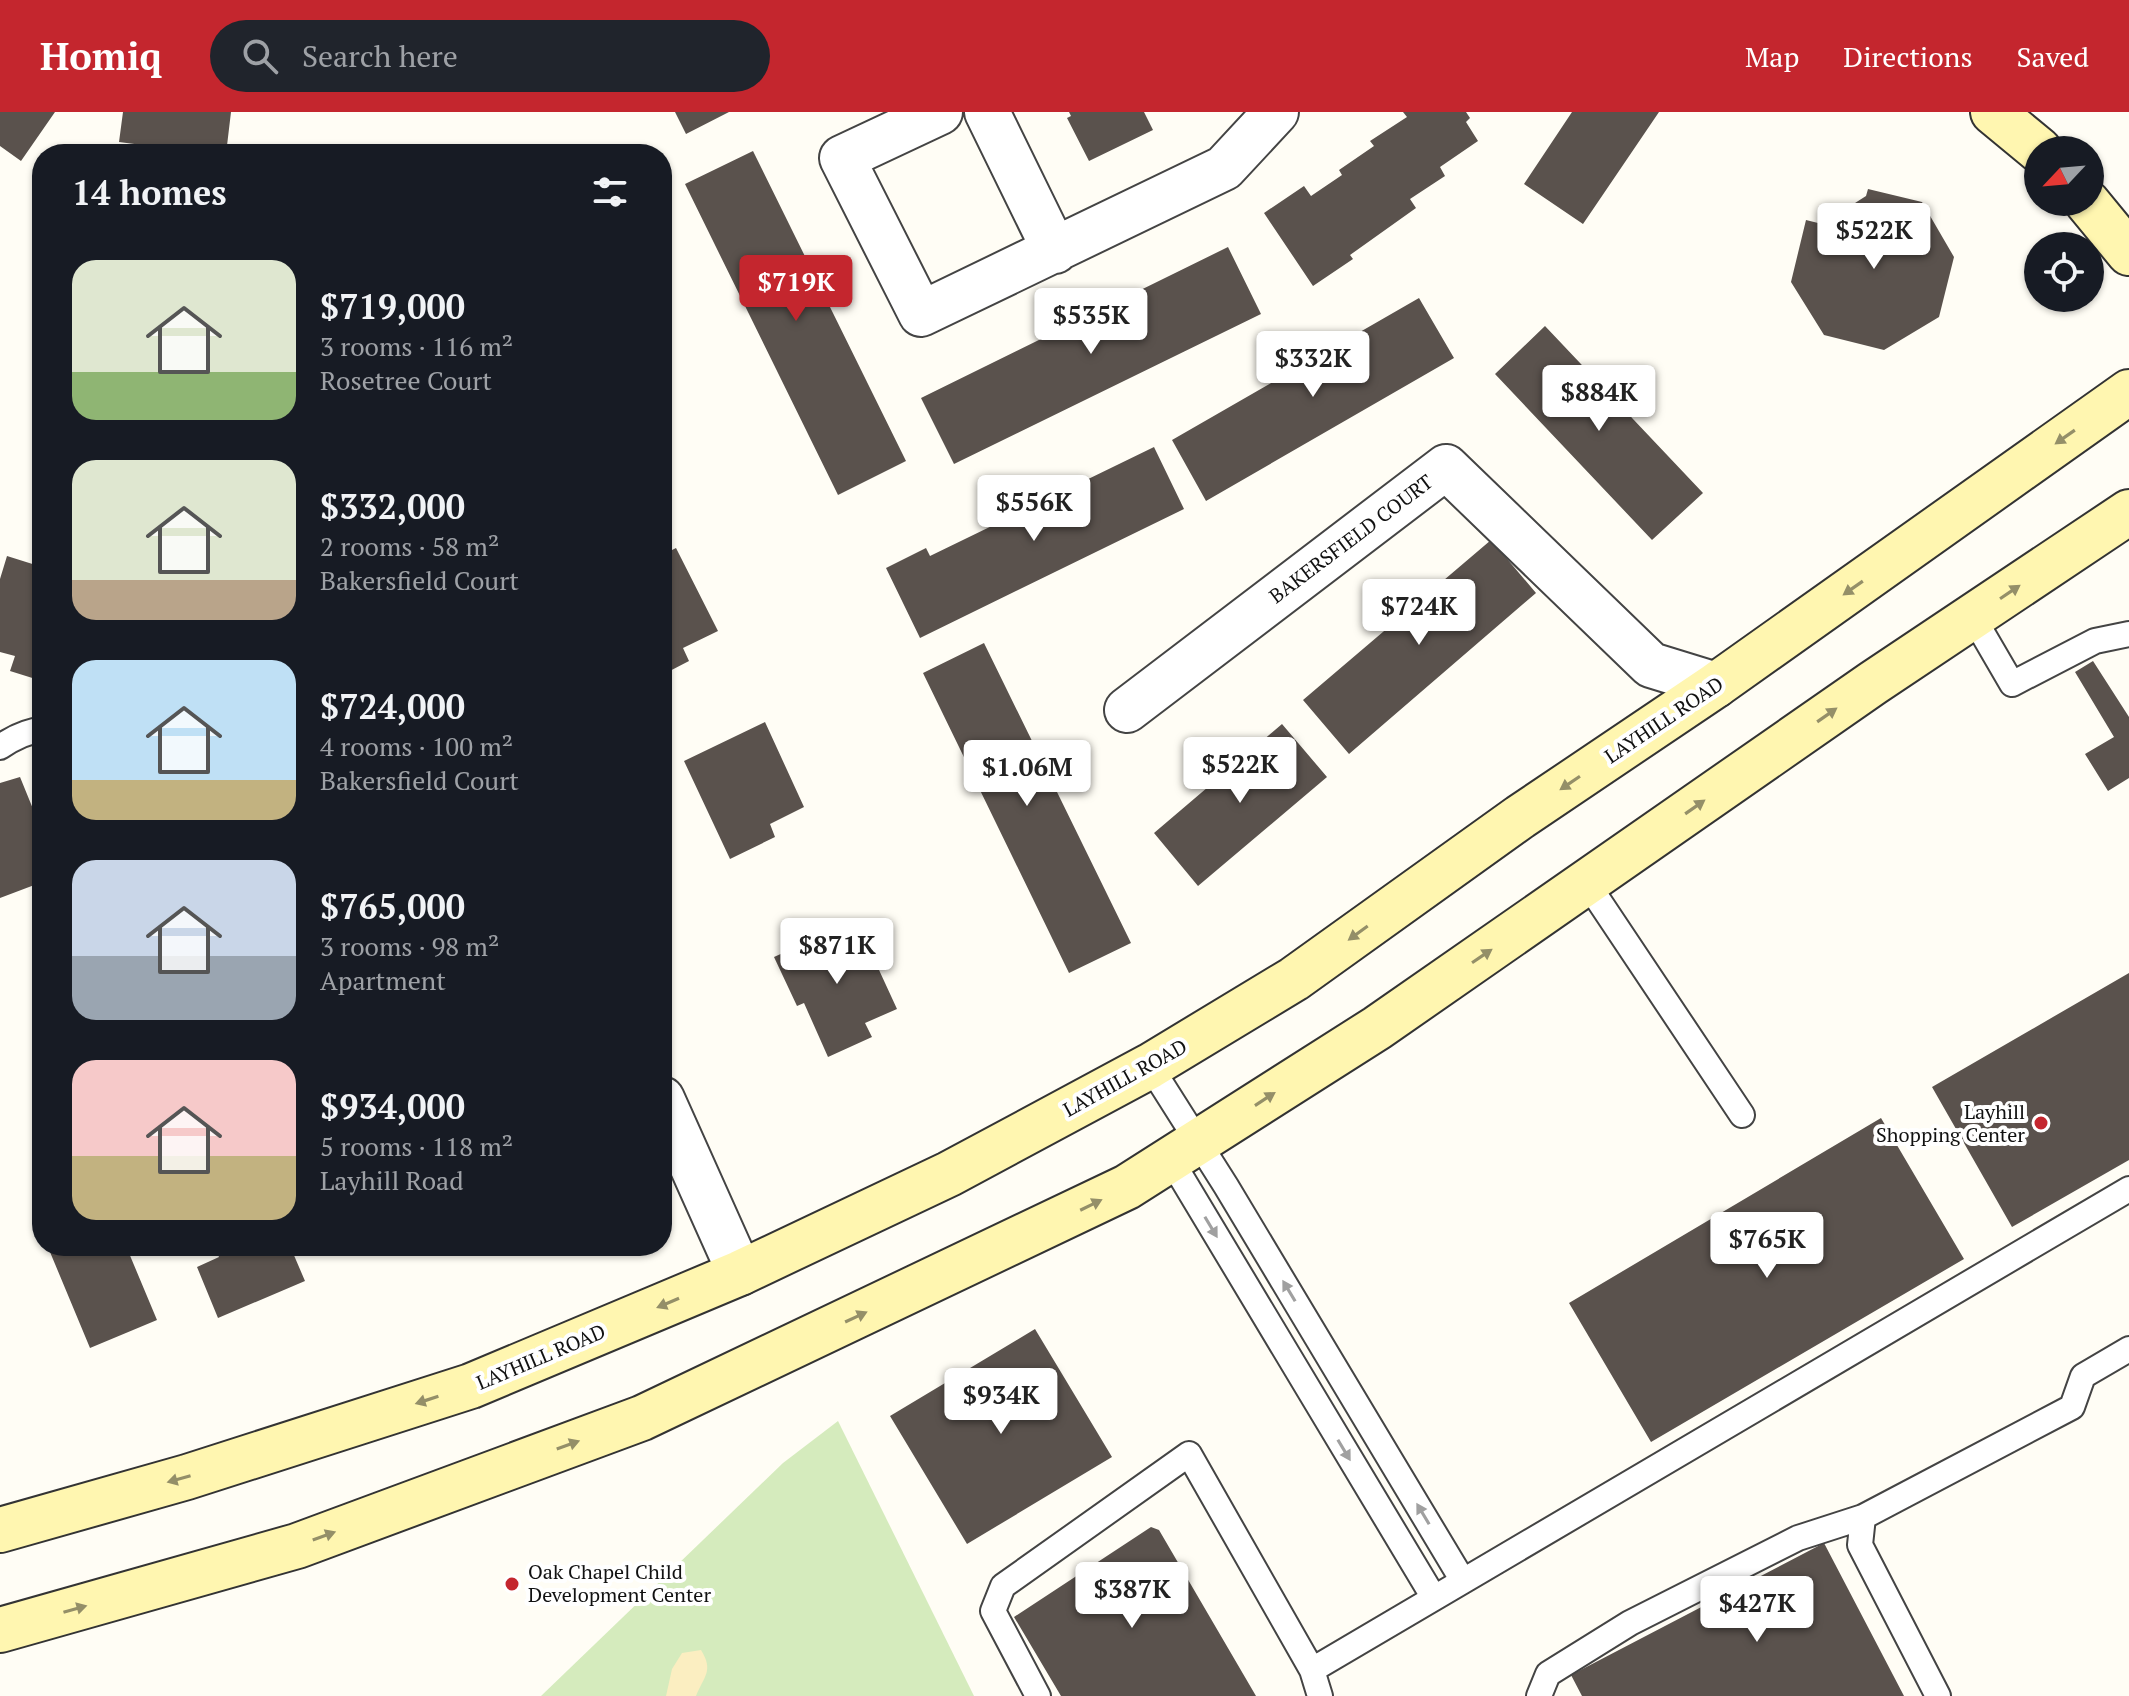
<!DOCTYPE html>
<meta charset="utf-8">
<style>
body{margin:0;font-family:"PT Serif",serif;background:#20242c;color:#f1f3f6;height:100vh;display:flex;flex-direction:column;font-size:30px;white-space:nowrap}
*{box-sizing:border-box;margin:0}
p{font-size:26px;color:#9ea1a6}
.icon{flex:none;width:44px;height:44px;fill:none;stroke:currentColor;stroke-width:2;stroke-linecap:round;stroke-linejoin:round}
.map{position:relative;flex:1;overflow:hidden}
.sheet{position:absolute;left:32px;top:32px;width:640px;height:1112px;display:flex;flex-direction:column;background:#171b24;border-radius:32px;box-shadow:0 2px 6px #0004}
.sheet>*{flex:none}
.needle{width:52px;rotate:244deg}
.tools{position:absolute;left:2024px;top:24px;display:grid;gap:16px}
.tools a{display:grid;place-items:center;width:80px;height:80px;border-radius:50%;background:#171b24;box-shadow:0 2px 6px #0004;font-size:40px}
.price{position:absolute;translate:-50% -68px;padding:0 18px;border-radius:8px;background:#fff;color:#222;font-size:26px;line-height:52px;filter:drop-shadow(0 2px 4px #0008)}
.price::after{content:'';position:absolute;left:50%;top:48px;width:24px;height:18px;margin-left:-12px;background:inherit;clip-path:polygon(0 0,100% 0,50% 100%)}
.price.current{background:#c4262e;color:#fff}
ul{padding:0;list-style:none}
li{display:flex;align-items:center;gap:24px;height:200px;padding:0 40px}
li span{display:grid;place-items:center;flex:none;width:224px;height:160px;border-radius:24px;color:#555}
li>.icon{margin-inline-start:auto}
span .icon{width:96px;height:96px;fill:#fffc;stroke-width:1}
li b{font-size:34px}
h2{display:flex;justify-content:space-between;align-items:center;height:96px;padding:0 40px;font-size:34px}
header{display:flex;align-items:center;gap:48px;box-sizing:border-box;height:112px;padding:0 40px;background:#c4262e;color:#fff}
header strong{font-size:38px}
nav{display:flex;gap:44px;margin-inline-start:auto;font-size:28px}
.search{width:560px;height:72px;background:#20242c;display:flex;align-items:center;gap:20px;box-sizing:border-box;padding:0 28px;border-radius:44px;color:#9ea1a6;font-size:30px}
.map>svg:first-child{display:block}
.green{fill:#d5ebbd}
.sand{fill:#fbeec1}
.building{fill:#5a524d}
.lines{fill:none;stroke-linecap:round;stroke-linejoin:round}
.lane-casing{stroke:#444;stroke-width:28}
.street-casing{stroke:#444;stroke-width:48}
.secondary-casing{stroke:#333;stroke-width:48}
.lane{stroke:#fff;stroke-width:24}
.street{stroke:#fff;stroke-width:44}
.secondary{stroke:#fff6b0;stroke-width:44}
.oneway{fill:#948f68}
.oneway2{fill:#a0a0a0}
.poi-dot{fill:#c4262e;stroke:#fff;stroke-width:3}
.labels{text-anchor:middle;stroke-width:8;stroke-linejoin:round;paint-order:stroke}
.street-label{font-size:20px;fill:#111;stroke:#fff}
.poi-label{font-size:20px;fill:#111;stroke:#fff;text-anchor:end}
</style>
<header>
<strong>Homiq</strong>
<div class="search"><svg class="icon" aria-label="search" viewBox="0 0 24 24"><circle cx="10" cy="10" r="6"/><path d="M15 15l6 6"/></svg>Search here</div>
<nav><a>Map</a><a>Directions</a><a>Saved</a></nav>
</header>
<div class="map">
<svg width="2129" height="1584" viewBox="0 0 2129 1584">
<rect width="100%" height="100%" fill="#fffdf5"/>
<path class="green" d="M 838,1309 L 974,1584 L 541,1584 L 783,1351 Z"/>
<path class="sand" d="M 701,1538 C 714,1559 704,1564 696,1584 L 666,1584 L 672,1557 L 682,1541 Z"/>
<path class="building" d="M 0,0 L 55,0 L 21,49 L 0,34 Z
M 123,0 L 231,0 L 226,42 L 165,42 L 165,36 L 119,30 Z
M 675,0 L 729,0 L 686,22 Z
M 1069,0 L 1144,0 L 1153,18 L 1089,49 L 1067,6 L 1071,4 Z
M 1403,0 L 1466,0 L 1470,6 L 1466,10 L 1478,29 L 1440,55 L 1445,64 L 1410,87 L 1416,96 L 1350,143 L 1353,147 L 1313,174 L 1264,101 L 1304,74 L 1311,84 L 1342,63 L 1339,58 L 1374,34 L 1370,29 L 1407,5 Z
M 1572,0 L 1659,0 L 1583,112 L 1524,72 Z
M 753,39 L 906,349 L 838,383 L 685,72 Z
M 1868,77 L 1922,90 L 1954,145 L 1939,205 L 1884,238 L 1824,223 L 1791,170 L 1806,108 L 1822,112 L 1866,84 Z
M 1228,135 L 1261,202 L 954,352 L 921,286 Z
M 1419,186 L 1454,246 L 1206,389 L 1172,328 Z
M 1545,214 L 1703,381 L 1652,428 L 1495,262 Z
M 1154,335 L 1184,397 L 920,526 L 886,456 L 926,436 L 930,444 Z
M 1491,428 L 1536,481 L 1349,642 L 1303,588 Z
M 676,436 L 718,519 L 683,536 L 689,549 L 662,563 L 662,443 Z
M 7,444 L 42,455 L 42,569 L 10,559 L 15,544 L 0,540 L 0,467 Z
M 984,531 L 1131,831 L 1069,861 L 923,561 Z
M 2093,549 L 2129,605 L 2129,666 L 2108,679 L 2085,642 L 2114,625 L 2075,560 Z
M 765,610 L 804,695 L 770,712 L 775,725 L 730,747 L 684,649 Z
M 1282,612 L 1327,665 L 1198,774 L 1154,721 Z
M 20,665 L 42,719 L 42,776 L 40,777 L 37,772 L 0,786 L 0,671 Z
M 856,808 L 897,897 L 865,911 L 872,925 L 828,945 L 804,891 L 797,894 L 774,845 Z
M 2129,861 L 2129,1048 L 2012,1115 L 1932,975 Z
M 1881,1006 L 1964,1147 L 1651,1330 L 1569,1191 Z
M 64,1134 L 126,1134 L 157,1208 L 90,1236 L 50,1140 Z
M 214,1134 L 290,1134 L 305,1169 L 218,1206 L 197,1155 L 219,1145 Z
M 1035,1217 L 1112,1345 L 967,1432 L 890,1304 Z
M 1151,1415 L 1159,1418 L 1256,1584 L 1061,1584 L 1014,1505 Z
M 1824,1431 L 1904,1584 L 1582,1584 L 1571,1563 Z"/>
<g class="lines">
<defs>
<path id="lane" d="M 1973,505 L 2012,572 L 2095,529 L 2129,522
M 0,635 C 13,626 26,619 42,618
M 1587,771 L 1742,1003
M 1150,954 L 1226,1074 L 1463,1469
M 1171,1048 L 1434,1486
M 1312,1558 L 2129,1077
M 1038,1584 L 993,1499 L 1003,1474 L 1189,1342 L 1312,1558 L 1320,1584
M 1539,1584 L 1548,1562 L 1630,1511 L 1798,1426 L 1863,1405
M 1938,1584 L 1860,1433 L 1863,1405 L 2072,1295 L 2083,1264 L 2129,1237"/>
<path id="street" d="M 940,0 L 842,46 L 921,202 L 1224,56 L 1276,0
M 987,0 L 1055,139
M 1127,598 L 1446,355 L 1651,553 L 1716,573
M 662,987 L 740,1161"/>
<path id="secondary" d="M 1993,0 L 2039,38
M 2087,90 L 2129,141
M 0,1418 L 187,1365 L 471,1274 L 740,1161 L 949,1062 L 1150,954 L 1294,867 L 1520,705 L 1716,573 L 2129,280
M 0,1518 L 297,1434 L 642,1306 L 1127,1075 L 1377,916 L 1873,571 L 2129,400"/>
</defs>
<use href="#lane" class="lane-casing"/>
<use href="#street" class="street-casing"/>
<use href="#secondary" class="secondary-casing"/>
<use href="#lane" class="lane"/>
<use href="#street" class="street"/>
<use href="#secondary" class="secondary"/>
</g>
<defs><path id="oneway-solid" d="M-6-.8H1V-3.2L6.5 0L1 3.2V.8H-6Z" transform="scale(2)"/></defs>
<g class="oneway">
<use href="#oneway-solid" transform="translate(2065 325) rotate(145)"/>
<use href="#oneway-solid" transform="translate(1853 476) rotate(145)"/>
<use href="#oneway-solid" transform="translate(2010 480) rotate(-34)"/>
<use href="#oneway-solid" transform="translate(1827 603) rotate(-35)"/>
<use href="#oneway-solid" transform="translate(1570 671) rotate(146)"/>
<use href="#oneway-solid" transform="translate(1695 695) rotate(-35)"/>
<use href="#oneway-solid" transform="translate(1358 821) rotate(144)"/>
<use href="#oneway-solid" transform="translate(1482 844) rotate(-34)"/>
<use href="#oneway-solid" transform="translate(1265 987) rotate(-33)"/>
<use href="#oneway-solid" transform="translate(1091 1093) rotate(-26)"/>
<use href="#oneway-solid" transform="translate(668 1191) rotate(157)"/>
<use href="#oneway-solid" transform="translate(856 1205) rotate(-25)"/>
<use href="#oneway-solid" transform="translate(427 1288) rotate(162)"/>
<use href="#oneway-solid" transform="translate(568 1333) rotate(-20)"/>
<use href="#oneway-solid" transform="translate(179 1367) rotate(164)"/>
<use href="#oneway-solid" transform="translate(324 1424) rotate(-20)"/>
<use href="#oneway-solid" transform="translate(75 1497) rotate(-16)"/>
</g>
<g class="oneway2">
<use href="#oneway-solid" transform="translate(1211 1115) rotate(59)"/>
<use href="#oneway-solid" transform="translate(1289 1179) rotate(-121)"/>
<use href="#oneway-solid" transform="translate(1344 1338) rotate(59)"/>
<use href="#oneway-solid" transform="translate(1423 1402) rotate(-121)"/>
</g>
<g class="poi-dot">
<circle cx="2041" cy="1011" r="8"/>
<circle cx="512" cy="1472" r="8"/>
</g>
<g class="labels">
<g class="street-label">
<text transform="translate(1351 427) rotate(-37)" y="7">BAKERSFIELD COURT</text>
<text transform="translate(1664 608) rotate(-34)" y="7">LAYHILL ROAD</text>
<text transform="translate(1125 966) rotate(-29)" y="7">LAYHILL ROAD</text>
<text transform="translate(541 1245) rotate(-23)" y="7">LAYHILL ROAD</text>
</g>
<g class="poi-label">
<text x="2025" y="1007">Layhill<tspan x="2025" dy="23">Shopping Center</tspan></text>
<text x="528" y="1467" text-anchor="start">Oak Chapel Child<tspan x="528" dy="23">Development Center</tspan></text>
</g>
</g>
</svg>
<div class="tools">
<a><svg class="needle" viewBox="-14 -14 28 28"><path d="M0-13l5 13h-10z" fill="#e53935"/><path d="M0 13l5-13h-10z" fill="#9ea1a6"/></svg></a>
<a><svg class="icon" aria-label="locate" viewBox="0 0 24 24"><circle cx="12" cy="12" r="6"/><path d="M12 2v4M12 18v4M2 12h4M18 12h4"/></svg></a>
</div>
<b class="price" style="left:1874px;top:159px">$522K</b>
<b class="price current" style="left:796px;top:211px">$719K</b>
<b class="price" style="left:1091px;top:244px">$535K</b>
<b class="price" style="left:1313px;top:287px">$332K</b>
<b class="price" style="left:1599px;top:321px">$884K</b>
<b class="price" style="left:1034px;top:431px">$556K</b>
<b class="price" style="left:1419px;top:535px">$724K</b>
<b class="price" style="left:1240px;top:693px">$522K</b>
<b class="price" style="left:1027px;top:696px">$1.06M</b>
<b class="price" style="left:837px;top:874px">$871K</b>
<b class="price" style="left:1767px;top:1168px">$765K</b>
<b class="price" style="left:1001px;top:1324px">$934K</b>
<b class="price" style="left:1132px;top:1518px">$387K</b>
<b class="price" style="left:1757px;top:1532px">$427K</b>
<section class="sheet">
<h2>14 homes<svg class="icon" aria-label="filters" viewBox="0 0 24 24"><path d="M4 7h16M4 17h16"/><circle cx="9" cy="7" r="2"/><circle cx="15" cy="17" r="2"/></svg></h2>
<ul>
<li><span style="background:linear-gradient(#dfe7d0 70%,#8fb573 0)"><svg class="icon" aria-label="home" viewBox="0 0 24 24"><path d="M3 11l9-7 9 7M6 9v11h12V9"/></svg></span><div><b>$719,000</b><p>3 rooms · 116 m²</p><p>Rosetree Court</p></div></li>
<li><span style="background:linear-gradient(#dfe7d0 75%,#b9a48a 0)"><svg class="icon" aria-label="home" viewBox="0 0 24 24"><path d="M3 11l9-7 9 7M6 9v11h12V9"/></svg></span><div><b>$332,000</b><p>2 rooms · 58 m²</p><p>Bakersfield Court</p></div></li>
<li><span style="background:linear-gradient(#bfe0f5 75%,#c2b280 0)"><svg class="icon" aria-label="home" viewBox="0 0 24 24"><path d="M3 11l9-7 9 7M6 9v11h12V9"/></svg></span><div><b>$724,000</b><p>4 rooms · 100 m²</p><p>Bakersfield Court</p></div></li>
<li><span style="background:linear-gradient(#c9d6e8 60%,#9aa5b1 0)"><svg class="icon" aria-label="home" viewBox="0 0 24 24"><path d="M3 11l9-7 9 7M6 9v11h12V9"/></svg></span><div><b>$765,000</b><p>3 rooms · 98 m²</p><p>Apartment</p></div></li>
<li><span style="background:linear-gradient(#f6c9c9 60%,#c2b280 0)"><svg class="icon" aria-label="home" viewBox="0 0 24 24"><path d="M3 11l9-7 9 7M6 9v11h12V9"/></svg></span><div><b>$934,000</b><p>5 rooms · 118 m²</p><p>Layhill Road</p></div></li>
</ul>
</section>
</div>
